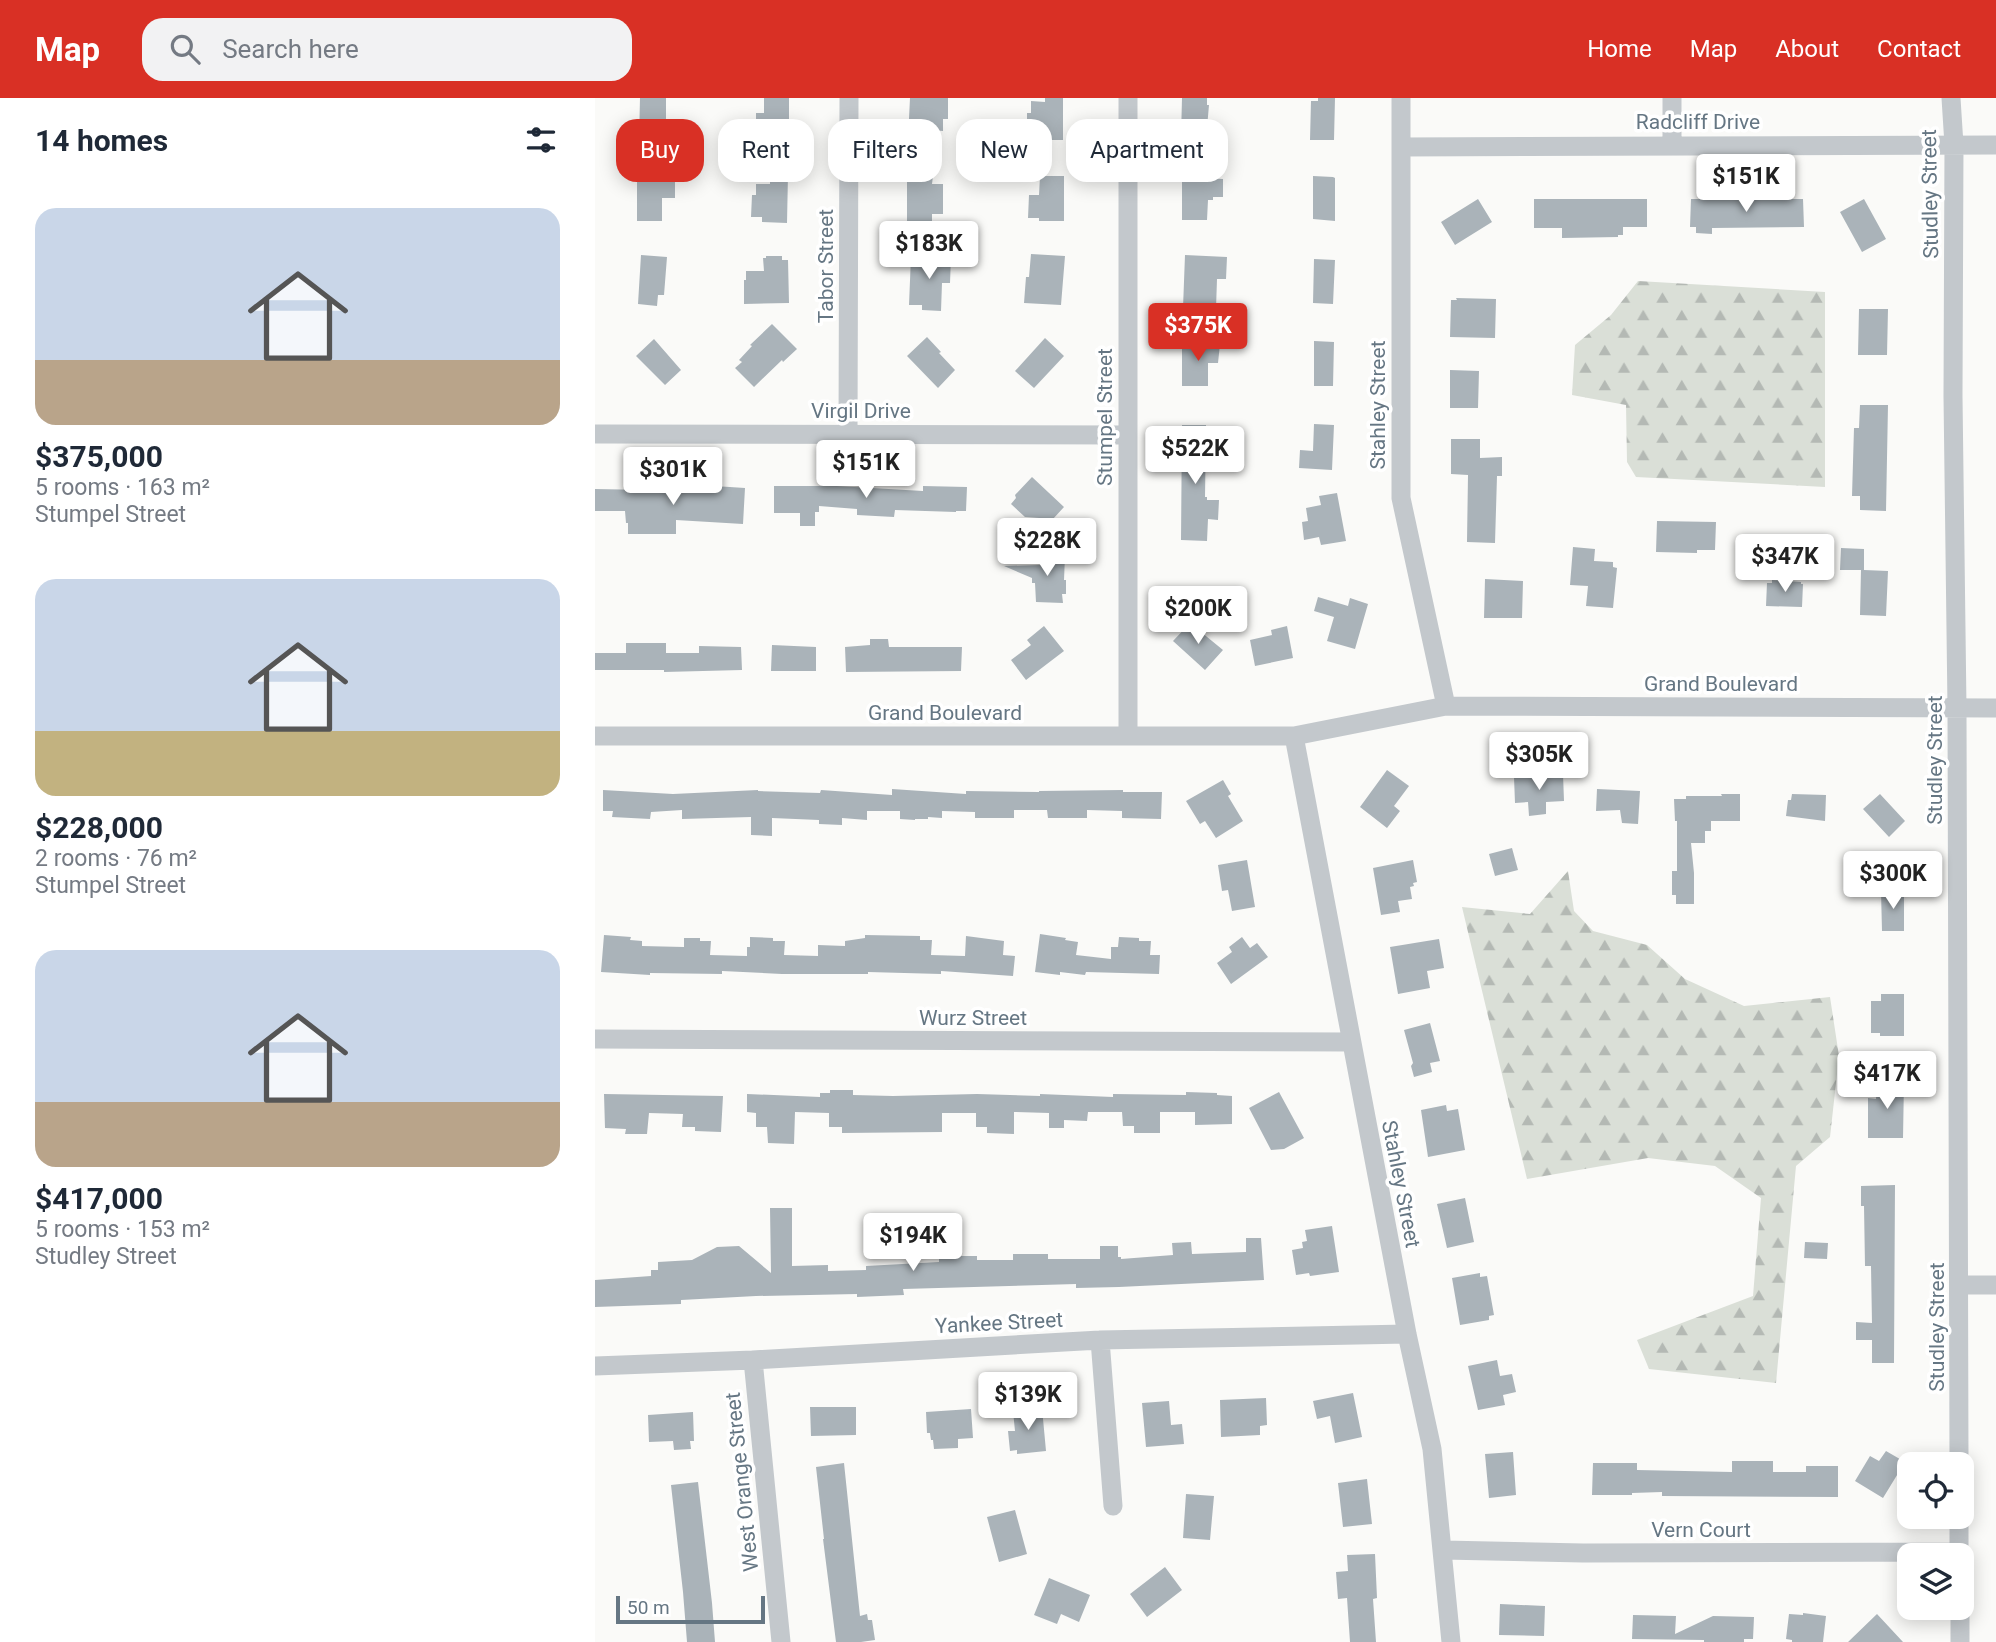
<!DOCTYPE html>
<meta charset="utf-8">
<style>
body{margin:0;font-family:Roboto,sans-serif;background:#f2f2f3;color:#1f2937;height:100vh;display:flex;flex-direction:column;font-size:26px;white-space:nowrap}
*{box-sizing:border-box;margin:0}
p{font-size:23px;color:#747a83}
.icon{flex:none;width:38px;height:38px;fill:none;stroke:currentColor;stroke-width:2;stroke-linecap:round;stroke-linejoin:round}
.map{position:relative;flex:1;overflow:hidden}
.drawer{display:flex;flex-direction:column;background:#fff;width:595px}
.drawer>*{flex:none}
.hud{position:absolute;left:21px;top:21px;width:665px;height:63px;display:flex;gap:14px}
.buttons{position:absolute;left:1302px;top:1354px;display:grid;gap:14px}
.buttons a{display:grid;place-items:center;width:77px;height:77px;border-radius:14px;background:#fff;box-shadow:0 4px 18px #0003;font-size:35px}
.scale{position:absolute;left:21px;bottom:18px;width:149px;box-sizing:border-box;padding-left:7px;border:4px solid #657683;border-top:0;font-size:19px;line-height:24px;white-space:nowrap;color:#657683;-webkit-text-stroke:5px #fff;paint-order:stroke}
.price{position:absolute;translate:-50% -60px;padding:0 16px;border-radius:7px;background:#fff;color:#222;font-size:23px;line-height:46px;filter:drop-shadow(0 2px 4px #0008)}
.price::after{content:'';position:absolute;left:50%;top:42px;width:21px;height:16px;margin-left:-10px;background:inherit;clip-path:polygon(0 0,100% 0,50% 100%)}
.price.on{background:#d93025;color:#fff}
ul{padding:0;list-style:none}
li{display:grid;align-content:center;gap:14px;height:371px;padding:0 35px}
li span{display:grid;place-items:center;height:217px;border-radius:21px;color:#555}
li>.icon{margin-inline-start:auto}
span .icon{width:126px;height:126px;fill:#fffc;stroke-width:1}
li b{font-size:30px}
h2{display:flex;justify-content:space-between;align-items:center;height:84px;padding:0 35px;font-size:30px}
.chip{padding:0 24px;border-radius:21px;background:#fff;box-shadow:0 4px 18px #0003;font-size:24px;line-height:63px}
.chip.on{background:#d93025;color:#fff}
header{display:flex;align-items:center;gap:42px;box-sizing:border-box;height:98px;padding:0 35px;background:#d93025;color:#fff}
header strong{font-size:33px}
nav{display:flex;gap:38px;margin-inline-start:auto;font-size:24px}
.search{width:490px;height:63px;background:#f2f2f3;display:flex;align-items:center;gap:18px;box-sizing:border-box;padding:0 24px;border-radius:21px;color:#747a83;font-size:26px}
main{display:flex;flex:1;min-height:0}
.map>svg:first-child{display:block}
.forest{fill:url(#forest-firs)}
.building{fill:#aab3b9}
.lines{fill:none;stroke-linecap:round;stroke-linejoin:round}
.minor{stroke:#c3c8cc;stroke-width:19}
.labels{text-anchor:middle;stroke-width:7;stroke-linejoin:round;paint-order:stroke}
.street-label{font-size:21px;fill:#657683;stroke:#fff}
</style>
<header>
<strong>Map</strong>
<div class="search"><svg class="icon" aria-label="search" viewBox="0 0 24 24"><circle cx="10" cy="10" r="6"/><path d="M15 15l6 6"/></svg>Search here</div>
<nav><a>Home</a><a>Map</a><a>About</a><a>Contact</a></nav>
</header>
<main>
<section class="drawer">
<h2>14 homes<svg class="icon" aria-label="filters" viewBox="0 0 24 24"><path d="M4 7h16M4 17h16"/><circle cx="9" cy="7" r="2"/><circle cx="15" cy="17" r="2"/></svg></h2>
<ul>
<li><span style="background:linear-gradient(#c9d6e8 70%,#b9a48a 0)"><svg class="icon" aria-label="home" viewBox="0 0 24 24"><path d="M3 11l9-7 9 7M6 9v11h12V9"/></svg></span><div><b>$375,000</b><p>5 rooms · 163 m²</p><p>Stumpel Street</p></div></li>
<li><span style="background:linear-gradient(#c9d6e8 70%,#c2b280 0)"><svg class="icon" aria-label="home" viewBox="0 0 24 24"><path d="M3 11l9-7 9 7M6 9v11h12V9"/></svg></span><div><b>$228,000</b><p>2 rooms · 76 m²</p><p>Stumpel Street</p></div></li>
<li><span style="background:linear-gradient(#c9d6e8 70%,#b9a48a 0)"><svg class="icon" aria-label="home" viewBox="0 0 24 24"><path d="M3 11l9-7 9 7M6 9v11h12V9"/></svg></span><div><b>$417,000</b><p>5 rooms · 153 m²</p><p>Studley Street</p></div></li>
</ul>
</section>
<div class="map">
<svg width="1401" height="1544" viewBox="0 0 1401 1544">
<defs>
<pattern id="forest-firs" width="22" height="20" patternUnits="userSpaceOnUse" patternTransform="scale(1.75)"><rect width="22" height="20" fill="#dadfd7"/><path d="M5 1l3.5 6h-7zM16 11l3.5 6h-7z" fill="#b4b9b4"/></pattern>
</defs>
<rect width="100%" height="100%" fill="#fafaf8"/>
<path class="forest" d="M 1043,183 L 1230,194 L 1230,389 L 1041,379 L 1032,364 L 1031,307 L 977,297 L 980,247 L 1016,217 Z
M 973,773 L 979,813 L 998,833 L 1052,847 L 1090,881 L 1149,908 L 1235,899 L 1244,958 L 1235,1039 L 1201,1068 L 1181,1285 L 1054,1271 L 1042,1242 L 1158,1198 L 1166,1100 L 1120,1068 L 1053,1060 L 932,1081 L 867,809 L 935,816 Z"/>
<path class="building" d="M 45,0 L 71,0 L 71,32 L 63,32 L 63,42 L 44,42 Z
M 169,0 L 194,0 L 194,40 L 168,40 L 168,38 L 161,38 L 161,15 L 169,15 Z
M 315,0 L 353,0 L 353,21 L 348,21 L 348,33 L 334,32 L 334,42 L 313,41 Z
M 450,0 L 468,0 L 468,42 L 432,42 L 432,15 L 436,15 L 436,3 L 450,4 Z
M 587,0 L 612,0 L 612,7 L 614,7 L 611,41 L 586,39 Z
M 723,0 L 740,0 L 739,42 L 715,42 L 716,3 L 723,3 Z
M 175,76 L 193,76 L 192,125 L 167,124 L 167,119 L 156,119 L 157,97 L 161,97 L 161,86 L 175,86 Z
M 312,78 L 338,78 L 337,86 L 348,86 L 348,116 L 337,116 L 337,123 L 312,123 Z
M 445,78 L 469,78 L 469,123 L 444,123 L 444,120 L 433,120 L 434,97 L 444,97 Z
M 718,78 L 738,79 L 740,80 L 740,123 L 718,121 Z
M 587,79 L 628,81 L 628,99 L 618,99 L 618,102 L 613,102 L 612,122 L 587,122 Z
M 42,80 L 80,81 L 80,100 L 67,100 L 67,123 L 42,123 Z
M 883,101 L 897,124 L 860,147 L 846,124 Z
M 939,101 L 1052,101 L 1052,129 L 1028,129 L 1028,137 L 1023,137 L 1023,139 L 967,140 L 967,130 L 939,130 Z
M 1096,101 L 1208,101 L 1209,129 L 1117,130 L 1117,136 L 1101,135 L 1101,129 L 1095,129 Z
M 1269,101 L 1291,141 L 1267,154 L 1245,114 Z
M 436,156 L 470,158 L 466,207 L 429,205 L 431,179 L 434,179 Z
M 46,157 L 72,159 L 69,197 L 63,197 L 62,208 L 43,206 Z
M 590,157 L 632,159 L 631,181 L 622,181 L 621,211 L 588,210 Z
M 171,158 L 187,158 L 187,162 L 193,162 L 194,205 L 149,206 L 149,182 L 151,182 L 151,173 L 169,173 L 168,160 L 171,160 Z
M 316,158 L 356,159 L 355,185 L 347,185 L 346,213 L 327,212 L 327,207 L 314,207 Z
M 719,161 L 740,162 L 738,206 L 718,205 Z
M 861,200 L 901,201 L 900,240 L 855,239 L 856,202 L 862,202 Z
M 1264,211 L 1293,211 L 1292,257 L 1263,257 Z
M 177,226 L 202,251 L 188,264 L 187,262 L 159,289 L 140,270 L 147,264 L 144,262 L 157,248 L 155,247 Z
M 332,239 L 346,254 L 344,255 L 360,272 L 343,290 L 312,258 Z
M 450,240 L 469,258 L 439,290 L 420,273 Z
M 59,241 L 86,272 L 70,287 L 41,258 Z
M 719,243 L 739,244 L 738,288 L 719,288 Z
M 587,244 L 625,246 L 623,265 L 613,265 L 613,288 L 587,288 Z
M 855,272 L 884,273 L 883,310 L 855,310 Z
M 1265,307 L 1293,307 L 1291,413 L 1265,412 L 1265,398 L 1257,398 L 1259,330 L 1264,330 Z
M 719,326 L 739,327 L 737,372 L 704,370 L 705,352 L 718,353 Z
M 587,327 L 611,327 L 610,399 L 612,399 L 612,402 L 624,402 L 623,422 L 613,421 L 612,443 L 586,442 Z
M 856,341 L 885,341 L 885,360 L 907,359 L 907,378 L 902,378 L 900,445 L 872,444 L 873,377 L 856,376 Z
M 437,379 L 469,409 L 458,421 L 430,419 L 416,406 L 421,400 L 420,397 Z
M 104,387 L 150,390 L 148,426 L 81,422 L 81,436 L 33,436 L 33,425 L 31,425 L 30,413 L 0,413 L 0,391 L 104,393 Z
M 179,388 L 242,388 L 328,393 L 328,388 L 372,389 L 371,413 L 361,413 L 361,414 L 300,412 L 299,419 L 262,417 L 262,411 L 224,408 L 224,414 L 220,414 L 220,428 L 205,428 L 205,415 L 179,415 Z
M 742,395 L 751,443 L 726,447 L 724,439 L 709,442 L 707,424 L 713,423 L 711,410 L 726,407 L 724,398 Z
M 1062,423 L 1121,424 L 1120,452 L 1102,452 L 1102,455 L 1061,454 Z
M 978,449 L 1000,451 L 999,463 L 1018,464 L 1018,469 L 1022,470 L 1018,510 L 991,508 L 993,488 L 975,487 Z
M 1246,450 L 1269,451 L 1269,472 L 1293,473 L 1291,518 L 1265,517 L 1266,472 L 1245,472 Z
M 448,455 L 470,458 L 469,482 L 471,482 L 471,496 L 467,496 L 468,505 L 441,504 L 440,485 L 437,485 L 437,480 L 409,468 L 446,467 Z
M 890,481 L 928,483 L 927,520 L 889,520 Z
M 1177,482 L 1206,484 L 1206,486 L 1208,486 L 1207,509 L 1171,508 L 1172,485 L 1177,485 Z
M 723,499 L 753,508 L 755,500 L 773,506 L 760,551 L 732,543 L 739,519 L 719,513 Z
M 595,525 L 628,552 L 610,572 L 578,543 Z
M 449,528 L 469,553 L 431,582 L 416,562 L 436,547 L 432,542 Z
M 692,528 L 698,560 L 660,568 L 655,542 L 677,537 L 676,532 Z
M 275,541 L 293,541 L 294,549 L 367,549 L 366,573 L 251,574 L 250,549 L 275,547 Z
M 31,545 L 71,545 L 71,555 L 104,555 L 104,548 L 146,549 L 147,572 L 69,574 L 69,572 L 0,572 L 0,555 L 31,555 Z
M 177,547 L 221,549 L 221,573 L 176,573 Z
M 792,672 L 814,688 L 799,708 L 805,713 L 792,730 L 765,709 Z
M 968,676 L 969,703 L 951,704 L 951,716 L 934,718 L 933,704 L 920,705 L 919,679 Z
M 628,682 L 636,696 L 633,698 L 648,723 L 621,740 L 610,723 L 605,726 L 591,703 Z
M 297,691 L 371,696 L 371,693 L 444,694 L 444,693 L 528,692 L 528,694 L 567,694 L 566,721 L 527,720 L 527,713 L 492,712 L 492,720 L 453,720 L 452,712 L 419,712 L 419,720 L 380,720 L 380,714 L 347,713 L 347,720 L 333,719 L 333,721 L 320,721 L 320,722 L 305,721 L 305,713 L 272,713 L 272,722 L 247,720 L 247,727 L 224,726 L 224,722 L 177,720 L 177,738 L 156,737 L 156,719 L 87,721 L 87,712 L 56,714 L 55,721 L 17,719 L 18,713 L 8,713 L 8,692 L 78,696 L 163,692 L 163,693 L 225,695 L 226,692 L 297,697 Z
M 1002,691 L 1045,693 L 1043,726 L 1027,725 L 1025,712 L 1001,713 Z
M 1126,696 L 1145,696 L 1145,723 L 1116,723 L 1116,733 L 1110,733 L 1110,745 L 1096,745 L 1099,775 L 1099,806 L 1081,806 L 1081,797 L 1077,797 L 1077,773 L 1082,773 L 1082,723 L 1080,723 L 1079,701 L 1091,701 L 1091,698 L 1127,698 Z
M 1197,696 L 1231,697 L 1230,723 L 1191,718 L 1193,702 L 1196,702 Z
M 1285,696 L 1310,723 L 1294,739 L 1268,711 Z
M 917,750 L 923,772 L 900,778 L 894,756 Z
M 652,762 L 660,809 L 637,813 L 633,792 L 627,793 L 623,767 Z
M 818,762 L 822,784 L 818,785 L 819,788 L 815,789 L 817,801 L 803,803 L 805,814 L 786,817 L 778,770 Z
M 1286,793 L 1309,793 L 1309,833 L 1287,833 Z
M 445,836 L 471,840 L 470,842 L 483,844 L 481,857 L 516,861 L 516,849 L 523,849 L 524,839 L 544,840 L 544,843 L 556,843 L 555,857 L 565,857 L 564,876 L 491,874 L 490,877 L 465,874 L 465,877 L 440,874 Z
M 9,837 L 36,839 L 35,842 L 47,843 L 47,848 L 89,849 L 89,840 L 105,840 L 105,843 L 116,843 L 115,857 L 152,858 L 152,849 L 155,849 L 155,839 L 178,840 L 178,843 L 190,843 L 189,857 L 223,858 L 223,847 L 250,848 L 250,843 L 270,840 L 270,837 L 325,838 L 325,842 L 337,842 L 336,857 L 370,858 L 371,838 L 409,843 L 408,857 L 420,858 L 418,878 L 346,873 L 346,876 L 273,874 L 273,876 L 187,876 L 127,873 L 127,876 L 55,875 L 55,877 L 6,874 Z
M 647,839 L 655,850 L 662,845 L 673,859 L 636,886 L 622,865 L 637,854 L 634,849 Z
M 844,841 L 849,870 L 832,873 L 835,890 L 803,896 L 795,849 Z
M 1286,896 L 1309,896 L 1309,938 L 1285,938 L 1285,935 L 1276,935 L 1276,903 L 1286,903 Z
M 835,925 L 845,963 L 835,965 L 837,974 L 819,979 L 816,968 L 818,965 L 809,932 Z
M 1282,983 L 1309,983 L 1308,1040 L 1273,1040 L 1273,1000 L 1281,1001 Z
M 235,992 L 258,992 L 258,997 L 298,998 L 382,996 L 445,998 L 445,996 L 518,999 L 518,996 L 591,997 L 591,994 L 622,995 L 622,997 L 637,998 L 637,1026 L 600,1027 L 600,1014 L 565,1014 L 565,1035 L 539,1035 L 539,1028 L 528,1028 L 527,1014 L 493,1014 L 492,1023 L 469,1022 L 469,1030 L 454,1030 L 454,1015 L 419,1014 L 419,1036 L 392,1035 L 392,1029 L 381,1029 L 381,1015 L 347,1015 L 347,1034 L 247,1035 L 247,1029 L 234,1029 L 234,1015 L 200,1014 L 199,1046 L 173,1045 L 172,1029 L 161,1029 L 161,1015 L 152,1014 L 152,996 L 225,999 L 225,995 L 235,995 Z
M 684,994 L 709,1040 L 689,1051 L 676,1052 L 654,1010 Z
M 9,996 L 128,998 L 126,1034 L 100,1033 L 100,1029 L 87,1029 L 88,1016 L 54,1015 L 52,1036 L 30,1036 L 31,1031 L 10,1030 Z
M 851,1007 L 852,1013 L 863,1011 L 870,1052 L 833,1059 L 826,1012 Z
M 1300,1087 L 1299,1265 L 1277,1265 L 1277,1242 L 1261,1242 L 1261,1224 L 1277,1225 L 1276,1168 L 1270,1168 L 1269,1108 L 1266,1108 L 1266,1088 Z
M 870,1100 L 879,1144 L 852,1150 L 842,1106 Z
M 175,1110 L 197,1110 L 197,1168 L 233,1167 L 233,1173 L 271,1172 L 271,1168 L 344,1164 L 344,1158 L 382,1158 L 382,1162 L 418,1162 L 418,1156 L 453,1156 L 453,1161 L 505,1161 L 505,1148 L 523,1148 L 523,1159 L 526,1159 L 526,1161 L 578,1157 L 577,1145 L 596,1144 L 597,1156 L 651,1154 L 651,1140 L 666,1140 L 669,1182 L 524,1189 L 481,1190 L 481,1186 L 308,1191 L 309,1197 L 262,1199 L 262,1196 L 161,1198 L 86,1202 L 86,1206 L 0,1209 L 0,1182 L 56,1178 L 56,1172 L 63,1172 L 63,1164 L 97,1162 L 122,1149 L 144,1148 L 176,1175 Z
M 737,1128 L 744,1174 L 715,1178 L 714,1175 L 701,1177 L 697,1152 L 708,1150 L 707,1144 L 712,1143 L 710,1132 Z
M 1210,1144 L 1233,1145 L 1232,1161 L 1209,1160 Z
M 885,1175 L 885,1179 L 892,1178 L 899,1217 L 894,1218 L 894,1222 L 865,1227 L 857,1180 Z
M 902,1262 L 905,1278 L 917,1276 L 921,1294 L 908,1297 L 910,1307 L 883,1312 L 873,1268 Z
M 758,1295 L 767,1339 L 740,1345 L 735,1318 L 722,1321 L 718,1303 Z
M 671,1300 L 672,1327 L 665,1328 L 665,1337 L 626,1339 L 625,1302 Z
M 574,1303 L 576,1327 L 587,1326 L 589,1346 L 551,1349 L 547,1305 Z
M 215,1309 L 261,1309 L 261,1337 L 216,1338 Z
M 447,1310 L 451,1353 L 422,1356 L 422,1352 L 415,1353 L 413,1333 L 420,1333 L 418,1313 Z
M 376,1311 L 378,1340 L 363,1341 L 363,1350 L 339,1351 L 338,1342 L 336,1342 L 335,1335 L 332,1335 L 331,1314 Z
M 98,1314 L 99,1343 L 95,1343 L 96,1351 L 79,1352 L 78,1343 L 54,1344 L 53,1317 Z
M 1291,1353 L 1310,1364 L 1288,1400 L 1260,1383 L 1275,1358 L 1284,1363 Z
M 918,1354 L 921,1397 L 894,1400 L 890,1356 Z
M 1137,1363 L 1178,1363 L 1178,1374 L 1211,1374 L 1211,1368 L 1243,1368 L 1243,1399 L 1067,1398 L 1067,1394 L 1037,1395 L 1037,1397 L 997,1397 L 998,1365 L 1042,1365 L 1042,1372 L 1137,1374 Z
M 249,1365 L 265,1518 L 272,1516 L 273,1522 L 277,1522 L 280,1542 L 266,1544 L 241,1544 L 228,1441 L 229,1441 L 221,1369 Z
M 772,1381 L 777,1426 L 748,1429 L 743,1385 Z
M 103,1384 L 117,1505 L 120,1544 L 92,1544 L 88,1494 L 76,1387 Z
M 591,1396 L 619,1398 L 615,1442 L 588,1440 Z
M 420,1412 L 432,1456 L 404,1464 L 392,1419 Z
M 780,1456 L 782,1500 L 778,1501 L 781,1544 L 755,1544 L 752,1500 L 743,1501 L 741,1474 L 753,1473 L 752,1457 Z
M 570,1469 L 587,1492 L 552,1519 L 535,1496 Z
M 454,1480 L 495,1497 L 484,1524 L 466,1516 L 462,1526 L 439,1517 Z
M 905,1506 L 950,1508 L 949,1538 L 904,1537 Z
M 1208,1515 L 1231,1518 L 1228,1544 L 1197,1544 L 1197,1542 L 1191,1541 L 1194,1516 L 1208,1517 Z
M 1282,1516 L 1308,1544 L 1253,1544 Z
M 1038,1517 L 1081,1518 L 1080,1536 L 1118,1518 L 1159,1519 L 1158,1541 L 1149,1541 L 1149,1544 L 1109,1544 L 1109,1542 L 1037,1541 Z"/>
<g class="lines">
<path class="minor" d="M 533,0 L 533,638
M 806,0 L 806,400 L 851,608
M 1077,0 L 1077,47
M 1356,0 L 1359,47 L 1358,298 L 1362,610 L 1364,1367
M 806,49 L 1401,47
M 0,336 L 532,337
M 253,336 L 254,0
M 0,638 L 699,638 L 851,608 L 1401,610
M 699,638 L 812,1236 L 837,1351 L 856,1544
M 0,941 L 756,944
M 1365,1187 L 1401,1187
M 505,1242 L 518,1408
M 158,1262 L 186,1544
M 0,1268 L 158,1262 L 505,1242 L 812,1236
M 848,1452 L 988,1455 L 1364,1454
M 1364,1458 L 1364,1419
M 1365,1510 L 1365,1544"/>
</g>
<g class="labels">
<g class="street-label">
<text x="1103" y="31">Radcliff Drive</text>
<text transform="translate(1335 96) rotate(-91)" y="7">Studley Street</text>
<text transform="translate(231 168) rotate(-90)" y="7">Tabor Street</text>
<text transform="translate(783 307) rotate(-90)" y="7">Stahley Street</text>
<text x="266" y="320">Virgil Drive</text>
<text transform="translate(510 319) rotate(-90)" y="7">Stumpel Street</text>
<text x="1126" y="593">Grand Boulevard</text>
<text x="350" y="622">Grand Boulevard</text>
<text transform="translate(1340 662) rotate(-90)" y="7">Studley Street</text>
<text x="378" y="927">Wurz Street</text>
<text transform="translate(806 1086) rotate(79)" y="7">Stahley Street</text>
<text transform="translate(404 1225) rotate(-3)" y="7">Yankee Street</text>
<text transform="translate(1342 1229) rotate(-90)" y="7">Studley Street</text>
<text transform="translate(147 1384) rotate(-96)" y="7">West Orange Street</text>
<text x="1106" y="1439">Vern Court</text>
</g>
</g>
</svg>
<div class="buttons">
<a><svg class="icon" aria-label="locate" viewBox="0 0 24 24"><circle cx="12" cy="12" r="6"/><path d="M12 2v4M12 18v4M2 12h4M18 12h4"/></svg></a>
<a><svg class="icon" aria-label="layers" viewBox="0 0 24 24"><path d="M12 4l9 5-9 5-9-5zM3 14l9 5 9-5"/></svg></a>
</div>
<div class="scale">50 m</div>
<b class="price" style="left:1151px;top:116px">$151K</b>
<b class="price" style="left:334px;top:183px">$183K</b>
<b class="price on" style="left:603px;top:265px">$375K</b>
<b class="price" style="left:600px;top:388px">$522K</b>
<b class="price" style="left:271px;top:402px">$151K</b>
<b class="price" style="left:78px;top:409px">$301K</b>
<b class="price" style="left:452px;top:480px">$228K</b>
<b class="price" style="left:1190px;top:496px">$347K</b>
<b class="price" style="left:603px;top:548px">$200K</b>
<b class="price" style="left:944px;top:694px">$305K</b>
<b class="price" style="left:1298px;top:813px">$300K</b>
<b class="price" style="left:1292px;top:1013px">$417K</b>
<b class="price" style="left:318px;top:1175px">$194K</b>
<b class="price" style="left:433px;top:1334px">$139K</b>
<div class="hud">
<a class="chip on">Buy</a>
<a class="chip">Rent</a>
<a class="chip">Filters</a>
<a class="chip">New</a>
<a class="chip">Apartment</a>
</div>
</div>
</main>
